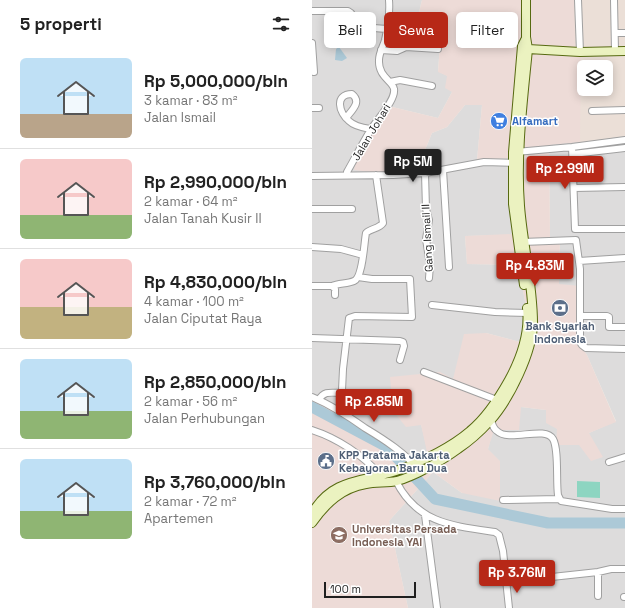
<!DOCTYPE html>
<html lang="id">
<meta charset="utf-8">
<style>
body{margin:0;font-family:"Space Grotesk",sans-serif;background:#f6f6f6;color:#222;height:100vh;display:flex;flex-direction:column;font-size:15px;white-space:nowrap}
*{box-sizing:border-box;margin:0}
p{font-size:13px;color:#767676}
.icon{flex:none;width:22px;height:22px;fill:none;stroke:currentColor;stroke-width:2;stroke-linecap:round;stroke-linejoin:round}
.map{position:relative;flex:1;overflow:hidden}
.drawer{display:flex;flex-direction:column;background:#fff;width:312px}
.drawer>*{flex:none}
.top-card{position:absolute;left:12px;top:12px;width:241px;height:36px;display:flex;gap:8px}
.buttons{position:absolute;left:265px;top:60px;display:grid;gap:8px}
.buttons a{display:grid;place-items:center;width:36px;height:36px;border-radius:6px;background:#fff;box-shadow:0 2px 10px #0003;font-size:20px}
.scale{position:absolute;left:12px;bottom:10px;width:92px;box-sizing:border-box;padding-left:4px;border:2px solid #1f1f1f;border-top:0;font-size:11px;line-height:14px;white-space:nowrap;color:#1f1f1f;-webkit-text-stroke:3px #fff;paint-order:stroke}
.price{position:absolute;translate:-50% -34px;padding:0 9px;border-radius:4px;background:#b72817;color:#fff;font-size:13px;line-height:26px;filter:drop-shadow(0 1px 2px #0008)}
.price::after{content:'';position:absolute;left:50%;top:24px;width:12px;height:9px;margin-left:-6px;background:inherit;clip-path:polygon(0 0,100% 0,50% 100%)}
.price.selected{background:#222;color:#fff}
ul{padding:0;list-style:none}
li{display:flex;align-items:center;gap:12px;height:100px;padding:0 20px}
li+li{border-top:1px solid #e0e0e0}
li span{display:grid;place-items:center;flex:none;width:112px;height:80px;border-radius:6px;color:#555}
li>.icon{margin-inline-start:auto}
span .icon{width:48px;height:48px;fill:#fffc;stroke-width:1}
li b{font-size:17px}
h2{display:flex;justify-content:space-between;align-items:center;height:48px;padding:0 20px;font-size:17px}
.chip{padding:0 14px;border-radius:6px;background:#fff;box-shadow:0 2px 10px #0003;font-size:14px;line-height:36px}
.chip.selected{background:#b72817;color:#fff}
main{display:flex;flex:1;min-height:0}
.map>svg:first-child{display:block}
.residential{fill:#dddcdc}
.commercial{fill:#eddbd7;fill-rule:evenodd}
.military{fill:#ebdfd7;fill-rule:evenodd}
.pitch{fill:#8dd5c1}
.water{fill:#acc9d7}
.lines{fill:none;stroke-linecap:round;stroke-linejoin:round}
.river{stroke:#acc9d7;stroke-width:11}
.minor-casing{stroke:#a0a0a0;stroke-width:8}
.secondary-casing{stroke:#576a11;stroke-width:10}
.minor{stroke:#fff;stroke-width:6}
.secondary{stroke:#ebf2c0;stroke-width:8}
.labels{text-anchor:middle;stroke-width:3;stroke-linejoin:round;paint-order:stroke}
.shop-label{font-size:11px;font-weight:bold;fill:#366cbe;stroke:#fff;text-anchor:start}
.street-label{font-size:11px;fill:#1f1f1f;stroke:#fff}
.service-label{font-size:11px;font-weight:bold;fill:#4e5e75;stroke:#fff}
.education-label{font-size:11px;font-weight:bold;fill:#785e54;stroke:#fff;text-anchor:start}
</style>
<main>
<section class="drawer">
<h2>5 properti<svg class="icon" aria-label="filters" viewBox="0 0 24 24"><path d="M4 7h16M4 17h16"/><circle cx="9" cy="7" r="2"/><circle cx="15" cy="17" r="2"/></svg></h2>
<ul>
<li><span style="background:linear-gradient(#bfe0f5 70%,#b9a48a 0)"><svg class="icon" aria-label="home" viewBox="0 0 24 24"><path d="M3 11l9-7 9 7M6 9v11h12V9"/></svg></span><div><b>Rp 5,000,000/bln</b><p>3 kamar · 83 m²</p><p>Jalan Ismail</p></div></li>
<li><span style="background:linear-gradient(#f6c9c9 70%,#8fb573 0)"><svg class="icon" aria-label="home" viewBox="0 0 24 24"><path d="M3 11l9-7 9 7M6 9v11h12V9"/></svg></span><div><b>Rp 2,990,000/bln</b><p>2 kamar · 64 m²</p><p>Jalan Tanah Kusir II</p></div></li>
<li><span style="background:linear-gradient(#f6c9c9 60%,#c2b280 0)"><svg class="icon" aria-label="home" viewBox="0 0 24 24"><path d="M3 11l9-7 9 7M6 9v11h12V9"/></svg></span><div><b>Rp 4,830,000/bln</b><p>4 kamar · 100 m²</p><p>Jalan Ciputat Raya</p></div></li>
<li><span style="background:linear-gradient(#bfe0f5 65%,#8fb573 0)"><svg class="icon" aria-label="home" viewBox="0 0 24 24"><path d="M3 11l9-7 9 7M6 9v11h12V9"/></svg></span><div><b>Rp 2,850,000/bln</b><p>2 kamar · 56 m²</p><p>Jalan Perhubungan</p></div></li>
<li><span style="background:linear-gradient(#bfe0f5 65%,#8fb573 0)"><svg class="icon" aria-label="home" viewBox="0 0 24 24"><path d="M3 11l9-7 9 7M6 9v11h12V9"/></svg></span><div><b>Rp 3,760,000/bln</b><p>2 kamar · 72 m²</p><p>Apartemen</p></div></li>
</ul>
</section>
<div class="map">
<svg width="313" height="608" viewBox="0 0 313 608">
<rect width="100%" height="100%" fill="#efede6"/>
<path class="residential" d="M 0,0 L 110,0 L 100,41 L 128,45 L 126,71 L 136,76 L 140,92 L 126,118 L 72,105 L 110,168 L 113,150 L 120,133 L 135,127 L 153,105 L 170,105 L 165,160 L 197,158 L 196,193 L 200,235 L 153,236 L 155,264 L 206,265 L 214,306 L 208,342 L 174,333 L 109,424 L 116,452 L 94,456 L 0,398 Z
M 313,108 L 313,608 L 96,608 L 77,521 L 121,472 L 150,493 L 176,449 L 181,430 L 209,407 L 234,410 L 277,433 L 304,421 L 275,355 L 267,344 L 247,284 L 248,238 L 238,237 L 237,145 Z"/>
<path class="commercial" d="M 110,0 L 267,0 L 313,42 L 313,108 L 269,142 L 237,145 L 238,237 L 248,238 L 247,284 L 268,286 L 267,344 L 275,355 L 304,422 L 277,433 L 291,457 L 279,461 L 267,445 L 244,445 L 245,429 L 234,423 L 234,410 L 209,407 L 207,430 L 182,430 L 176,449 L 188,461 L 188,501 L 150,493 L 121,472 L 77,521 L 96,608 L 0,608 L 0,398 L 49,427 L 94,456 L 115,452 L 109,425 L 94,427 L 81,411 L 78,377 L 128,372 L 141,379 L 152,334 L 174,333 L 208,342 L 214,306 L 206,265 L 155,264 L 153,236 L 200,234 L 196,193 L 197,158 L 165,160 L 170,105 L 153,105 L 135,127 L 120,133 L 113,150 L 110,168 L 68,173 L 42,170 L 44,159 L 72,105 L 126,118 L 140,92 L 133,88 L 135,76 L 126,72 L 128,45 L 100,41 ZM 272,67 L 294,67 L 294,89 L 272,89 Z"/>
<path class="military" d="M 262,0 L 313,0 L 313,46 L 263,47 Z
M 313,54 L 313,136 L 268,143 L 269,56 ZM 272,67 L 294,67 L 294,89 L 272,89 Z"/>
<path class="pitch" d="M 265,481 L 288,482 L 288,498 L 265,497 Z"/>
<path class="water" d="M 27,47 L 35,58 L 30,61 L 23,60 L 24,49 Z"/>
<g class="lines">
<path class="river" d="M 0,407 L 75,447 L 123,499 L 236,523 L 313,523"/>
<defs>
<path id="minor" d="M 266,0 L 268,52
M 302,0 L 303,51
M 0,11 L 36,11 L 39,13 L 48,27 L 75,29
M 303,33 L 313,33
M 0,43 L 2,72
M 69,50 L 85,51 L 94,47 L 126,49
M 78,82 L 88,80 L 120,86
M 0,108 L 7,108
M 280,111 L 313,110
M 34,118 C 40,110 50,102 40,94 C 22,94 27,113 37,121 C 42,126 52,128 58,129
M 260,147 L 263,229 L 313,229
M 204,152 L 260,147 L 313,140
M 261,154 L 313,148
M 131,170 L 137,267
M 113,173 L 114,209 L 117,220 L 114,239 L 118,265 L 117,278
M 35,175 L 35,172 C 43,158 50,144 58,131 C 63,121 84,101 82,89 C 81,81 66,77 67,60 C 67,53 71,47 73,40 C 76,27 78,13 77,0
M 0,176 L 81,175 L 113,173 L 172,162 L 205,163
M 262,188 L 313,187
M 0,209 L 40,209
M 210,242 L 264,240 L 268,269 L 268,342 L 270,345 L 274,348 L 313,349
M 0,247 L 29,249 L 51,255
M 267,261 L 313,258
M 0,286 L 20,286 L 23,289 L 23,295
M 20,286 C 27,283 35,284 42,281 C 51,277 52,243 54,233 C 59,228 67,229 71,223 L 64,175
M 120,305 L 183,312 L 216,313
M 268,316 L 295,316 L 297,317 L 297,327 L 313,327
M 0,338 L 88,341 L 91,342 L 92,346 L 88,360
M 112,372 L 185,400
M 0,397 C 19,405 36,416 53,428 C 73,440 93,453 108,471
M 7,400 C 12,390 20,393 30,393
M 29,412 L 31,369 L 37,318 L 43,316 L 100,317 L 98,279 L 60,279 L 46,277
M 179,420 C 180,424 182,429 185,431 C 197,443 233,425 241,439 C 247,449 244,482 246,495 L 249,501 L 300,509 L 313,509
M 0,430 C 25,438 51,455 68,475
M 297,462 L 313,457
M 84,481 C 105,523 140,526 183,532 L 187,535 L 191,551 L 197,608
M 191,500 L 247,499
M 113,515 L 125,608
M 286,572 L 286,596
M 194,582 L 286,572 L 299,569 L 313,569
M 312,597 L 313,597"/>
<path id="secondary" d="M 212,48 L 216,49 L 268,52 L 313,51
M 212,285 L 201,204 L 201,152 L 210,46 L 213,40
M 0,513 C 21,478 50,482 84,471 C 108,462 138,448 158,431 C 174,418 187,398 197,380 C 209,358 218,334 215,308
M 0,523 C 14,503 30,488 54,484 C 64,482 75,483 85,481 C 103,476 131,460 146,449 C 158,441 168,432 178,421 C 197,400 221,352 221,323 C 221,284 211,245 208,206 C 204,154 211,101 216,49 L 214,37 L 214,0"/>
</defs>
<use href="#minor" class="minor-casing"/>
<use href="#secondary" class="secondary-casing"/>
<use href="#minor" class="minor"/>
<use href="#secondary" class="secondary"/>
</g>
<defs>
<symbol id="supermarket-disc" viewBox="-11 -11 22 22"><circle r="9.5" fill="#3f7fe0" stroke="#fff"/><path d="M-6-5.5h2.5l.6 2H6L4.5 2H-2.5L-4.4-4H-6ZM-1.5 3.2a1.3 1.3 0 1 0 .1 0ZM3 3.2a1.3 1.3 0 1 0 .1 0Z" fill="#fff"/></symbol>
<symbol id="bank-disc" viewBox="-11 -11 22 22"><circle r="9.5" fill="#5c6f8a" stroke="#fff"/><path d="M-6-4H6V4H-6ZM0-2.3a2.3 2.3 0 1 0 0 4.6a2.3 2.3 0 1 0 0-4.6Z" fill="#fff"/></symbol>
<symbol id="civic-disc" viewBox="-11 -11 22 22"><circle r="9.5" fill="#5c6f8a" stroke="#fff"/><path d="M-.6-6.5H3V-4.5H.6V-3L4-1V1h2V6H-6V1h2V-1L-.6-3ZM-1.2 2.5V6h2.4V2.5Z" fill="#fff"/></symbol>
<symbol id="university-disc" viewBox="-11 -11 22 22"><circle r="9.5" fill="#8d6e63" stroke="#fff"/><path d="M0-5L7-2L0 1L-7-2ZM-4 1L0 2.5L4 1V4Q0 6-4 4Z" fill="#fff"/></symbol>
</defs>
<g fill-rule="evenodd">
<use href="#supermarket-disc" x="177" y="111" width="20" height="20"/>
<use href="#bank-disc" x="238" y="298" width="20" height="20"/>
<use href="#civic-disc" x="4" y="451" width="20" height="20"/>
<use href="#university-disc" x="17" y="525" width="20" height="20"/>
</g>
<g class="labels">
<g class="shop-label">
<text x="200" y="125">Alfamart</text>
</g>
<g class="street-label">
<text transform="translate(59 132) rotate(-59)" y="4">Jalan Johari</text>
<text transform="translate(115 238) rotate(-93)" y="4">Gang Ismail II</text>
</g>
<g class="service-label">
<text x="248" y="330">Bank Syariah<tspan x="248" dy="13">Indonesia</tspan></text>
<text x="27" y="459" text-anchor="start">KPP Pratama Jakarta<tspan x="27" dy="13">Kebayoran Baru Dua</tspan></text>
</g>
<g class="education-label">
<text x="40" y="533">Universitas Persada<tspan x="40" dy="13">Indonesia YAI</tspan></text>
</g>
</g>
</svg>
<div class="buttons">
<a><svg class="icon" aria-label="layers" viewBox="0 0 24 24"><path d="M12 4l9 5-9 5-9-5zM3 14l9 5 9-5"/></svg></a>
</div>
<div class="scale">100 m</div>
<b class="price selected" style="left:101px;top:183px">Rp 5M</b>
<b class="price" style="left:253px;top:190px">Rp 2.99M</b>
<b class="price" style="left:223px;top:287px">Rp 4.83M</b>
<b class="price" style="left:62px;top:423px">Rp 2.85M</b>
<b class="price" style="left:205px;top:594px">Rp 3.76M</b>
<div class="top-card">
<a class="chip">Beli</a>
<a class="chip selected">Sewa</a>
<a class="chip">Filter</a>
</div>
</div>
</main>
